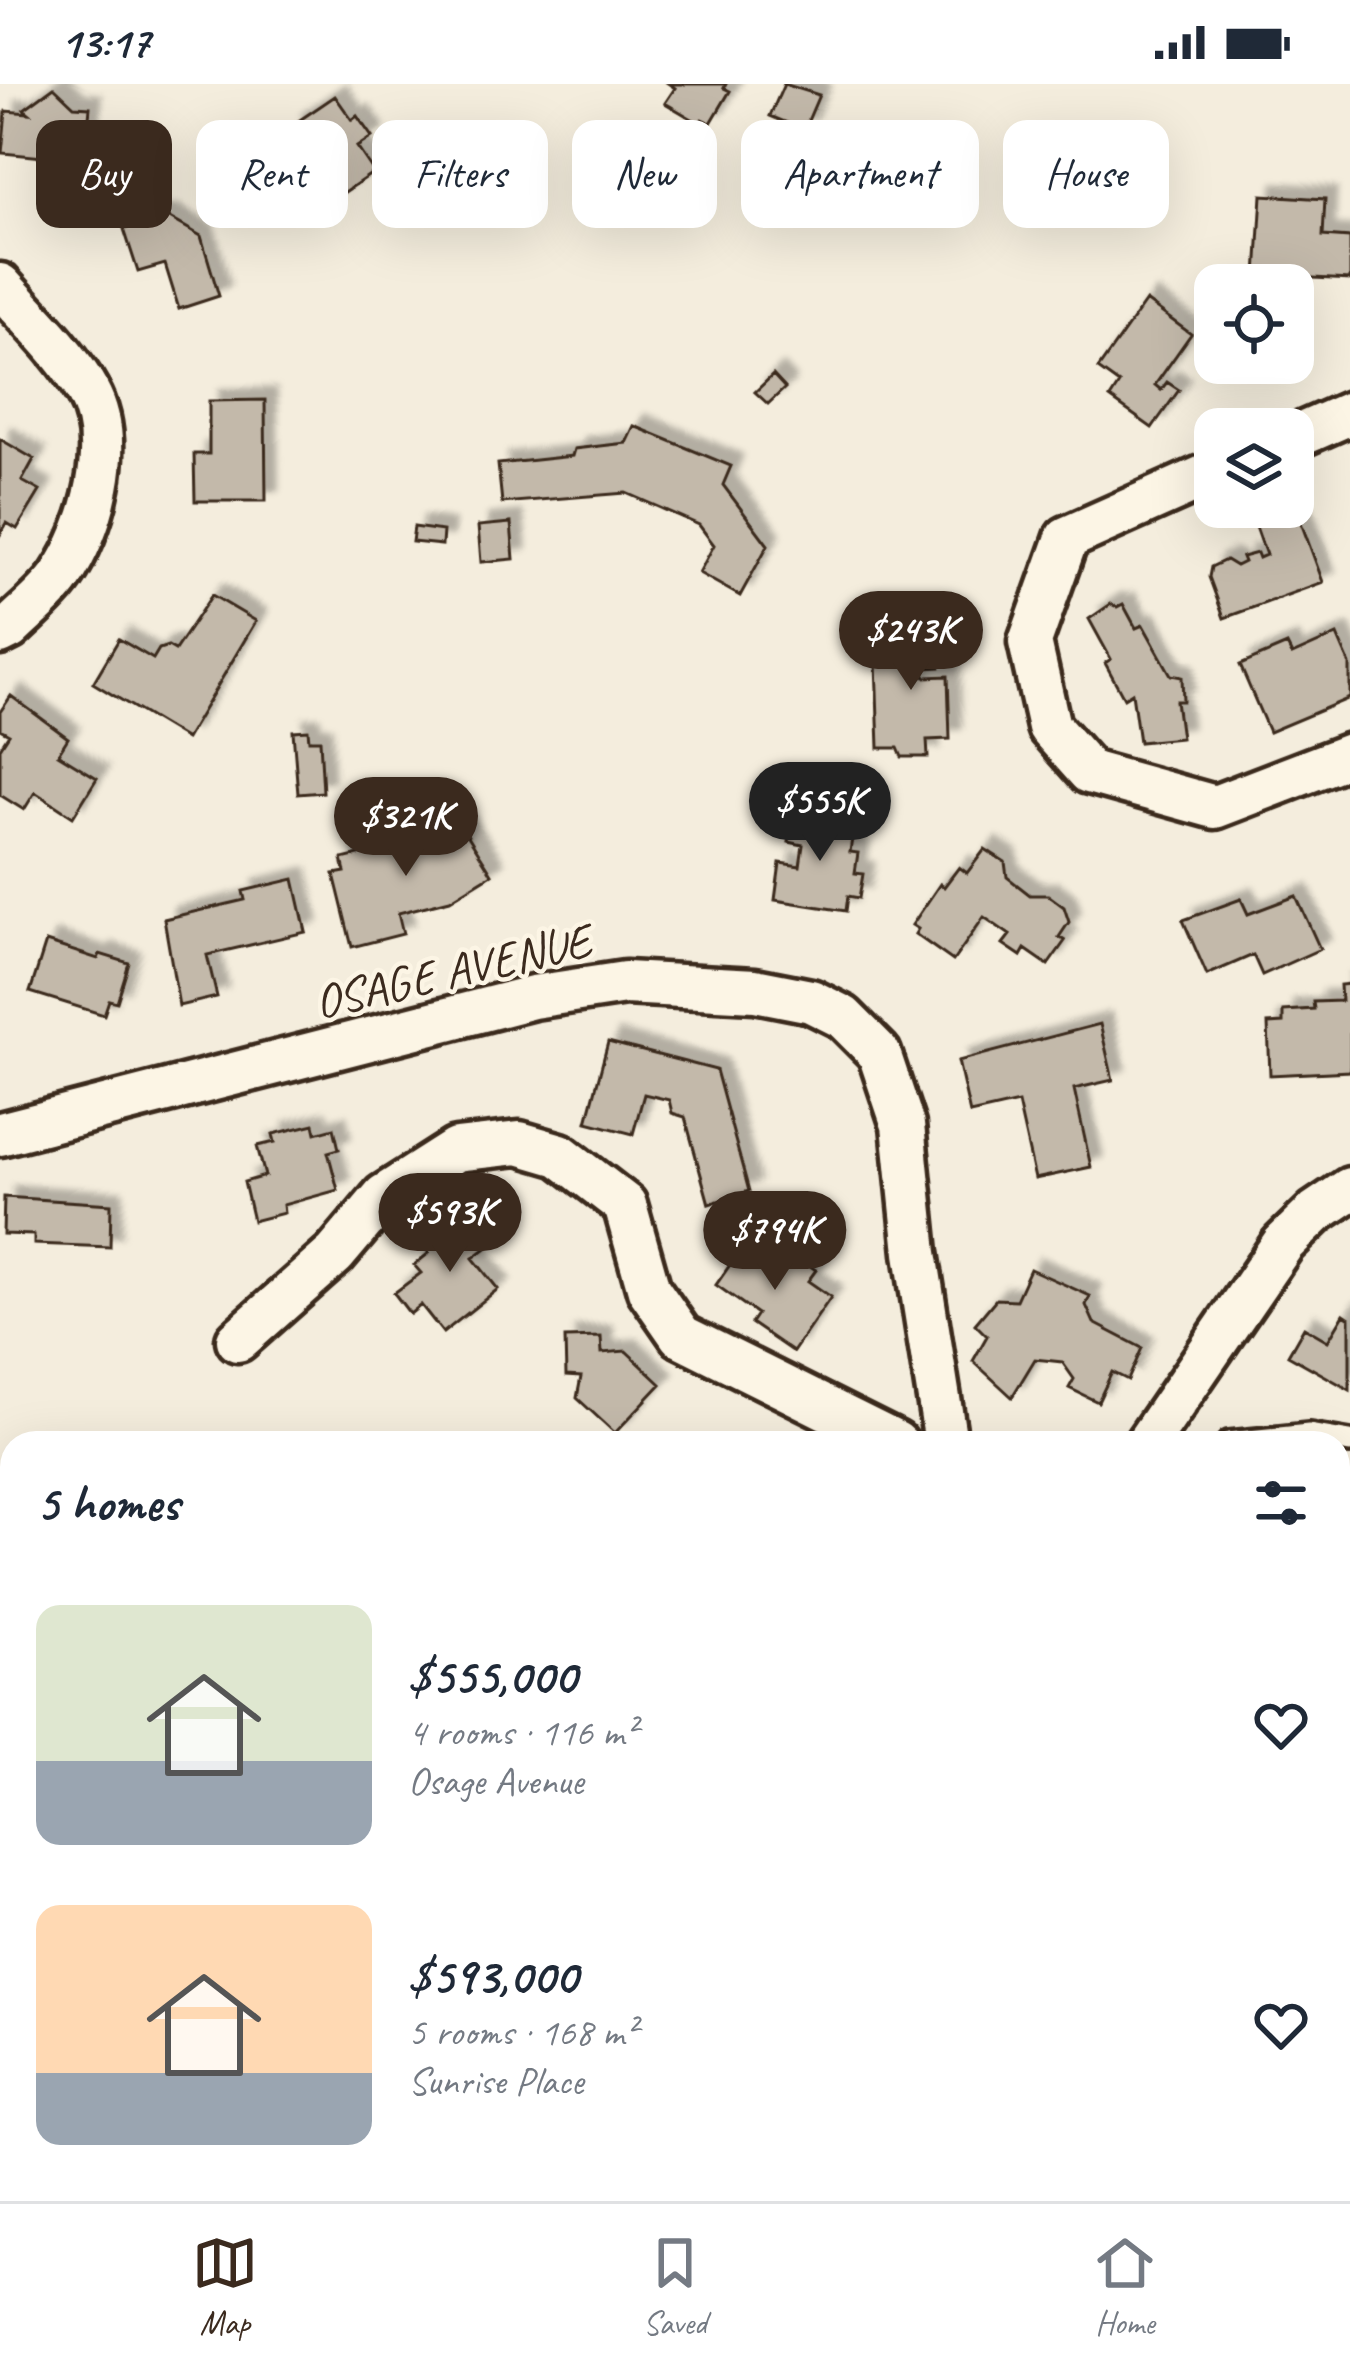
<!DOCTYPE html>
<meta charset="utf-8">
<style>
body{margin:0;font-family:Caveat,sans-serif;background:#f6f6f7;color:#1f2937;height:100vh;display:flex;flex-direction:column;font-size:45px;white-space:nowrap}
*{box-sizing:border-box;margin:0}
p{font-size:39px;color:#747a83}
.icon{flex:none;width:66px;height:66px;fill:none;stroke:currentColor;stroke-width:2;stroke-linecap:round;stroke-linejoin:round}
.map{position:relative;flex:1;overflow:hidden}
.side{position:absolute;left:0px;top:1347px;width:1350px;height:771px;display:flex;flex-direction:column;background:#fff;border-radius:36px 36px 0 0;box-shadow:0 12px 48px #0002}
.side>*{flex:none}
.hud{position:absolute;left:36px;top:36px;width:1278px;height:108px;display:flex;gap:24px}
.controls{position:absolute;left:1194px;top:180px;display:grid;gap:24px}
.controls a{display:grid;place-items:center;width:120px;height:120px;border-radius:24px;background:#fff;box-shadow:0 12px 48px #0002;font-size:60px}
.price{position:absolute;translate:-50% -102px;padding:0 27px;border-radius:42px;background:#3b2a1e;color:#fff;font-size:39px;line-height:78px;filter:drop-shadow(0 3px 6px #0008)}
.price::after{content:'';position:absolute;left:50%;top:72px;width:36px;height:27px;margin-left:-18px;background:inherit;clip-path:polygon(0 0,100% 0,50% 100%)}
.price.current{background:#222;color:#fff}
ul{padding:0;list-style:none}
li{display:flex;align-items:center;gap:36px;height:300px;padding:0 36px}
li span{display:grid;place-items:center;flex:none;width:336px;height:240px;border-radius:24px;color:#555}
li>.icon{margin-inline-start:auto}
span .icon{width:144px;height:144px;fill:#fffc;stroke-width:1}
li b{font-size:51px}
h2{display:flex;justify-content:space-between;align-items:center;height:144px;padding:0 36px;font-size:51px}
.chip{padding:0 42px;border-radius:24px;background:#fff;box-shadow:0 12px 48px #0002;font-size:42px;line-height:108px}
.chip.current{background:#3b2a1e;color:#fff}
.status{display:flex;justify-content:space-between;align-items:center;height:84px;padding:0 60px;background:#fff;direction:ltr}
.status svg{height:33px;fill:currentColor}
.dock{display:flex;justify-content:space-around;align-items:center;height:168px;border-top:3px solid #e0e1e3;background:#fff;font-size:33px;color:#747a83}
.dock a{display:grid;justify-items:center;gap:6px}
.dock .current{color:#3b2a1e}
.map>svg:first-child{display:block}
.building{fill:#c3b9aa;stroke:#3b2a1e;stroke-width:3;filter:url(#shadow)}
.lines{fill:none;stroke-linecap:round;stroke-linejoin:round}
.service-casing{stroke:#3b2a1e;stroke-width:30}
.minor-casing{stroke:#3b2a1e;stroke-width:51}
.service{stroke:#fcf5e5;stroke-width:21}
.minor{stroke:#fcf5e5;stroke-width:42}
.labels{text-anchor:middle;stroke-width:9;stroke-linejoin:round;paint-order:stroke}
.street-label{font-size:48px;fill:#3b2a1e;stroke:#fcf5e5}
</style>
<div class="status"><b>13:17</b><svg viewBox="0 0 49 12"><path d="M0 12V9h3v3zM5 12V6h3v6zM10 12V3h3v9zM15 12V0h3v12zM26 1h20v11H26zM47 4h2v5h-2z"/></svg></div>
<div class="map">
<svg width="1350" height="2117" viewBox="0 0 1350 2117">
<defs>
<filter id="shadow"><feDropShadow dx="11" dy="-11" stdDeviation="3" flood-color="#0004"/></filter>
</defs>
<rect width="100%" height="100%" fill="#f4eddd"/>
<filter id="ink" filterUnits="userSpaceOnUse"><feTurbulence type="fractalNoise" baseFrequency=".00833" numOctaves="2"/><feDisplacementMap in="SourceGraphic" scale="24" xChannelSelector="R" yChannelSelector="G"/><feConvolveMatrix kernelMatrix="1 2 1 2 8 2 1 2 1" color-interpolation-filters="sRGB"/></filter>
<g filter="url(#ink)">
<path class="building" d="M 669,0 L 726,0 L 724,4 L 730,7 L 711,39 L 702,35 L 699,39 L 665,19 L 675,4 Z
M 784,0 L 819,11 L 804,46 L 770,32 Z
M 54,3 L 74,22 L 90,23 L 85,77 L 2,69 L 6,27 L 29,29 L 24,25 Z
M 335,12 L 352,36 L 357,32 L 372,53 L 357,63 L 374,88 L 336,114 L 321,91 L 314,96 L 293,65 L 302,58 L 291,42 Z
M 1262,111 L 1325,115 L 1323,152 L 1350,154 L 1350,196 L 1257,191 Z
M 166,132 L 201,152 L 219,212 L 179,225 L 165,180 L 138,188 L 124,145 Z
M 1146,217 L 1191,250 L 1155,301 L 1161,306 L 1167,298 L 1179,306 L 1152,344 L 1110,314 L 1119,300 L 1098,285 Z
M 773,291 L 785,304 L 768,320 L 755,308 Z
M 265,316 L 266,417 L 195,417 L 194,370 L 209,370 L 209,317 Z
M 634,342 L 731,382 L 723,401 L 768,461 L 740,512 L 699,489 L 714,461 L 699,441 L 626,409 L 502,419 L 498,380 L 572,372 L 574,365 L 626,359 Z
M 0,355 L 34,375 L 22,397 L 40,407 L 17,445 L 7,439 L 0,451 Z
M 1296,425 L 1323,498 L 1224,534 L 1209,493 L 1211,483 L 1226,476 L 1236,482 L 1244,478 L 1242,473 L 1257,469 L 1259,474 L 1266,471 L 1255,440 Z
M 511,439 L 514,475 L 481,478 L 478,442 Z
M 414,443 L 443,447 L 442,461 L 412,458 Z
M 212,511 L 256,537 L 186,655 L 93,599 L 119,555 L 153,575 L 159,565 L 168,562 L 175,566 Z
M 1111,520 L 1117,523 L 1123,520 L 1136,544 L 1143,541 L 1171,591 L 1182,593 L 1183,617 L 1176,617 L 1181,654 L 1139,658 L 1132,609 L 1124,614 L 1105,579 L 1111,575 L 1089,535 Z
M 939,548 L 940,583 L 924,584 L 925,593 L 948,592 L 950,655 L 927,656 L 928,673 L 902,673 L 898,664 L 879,664 L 875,550 Z
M 1337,551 L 1350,581 L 1350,614 L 1269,648 L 1240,581 L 1287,561 L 1292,571 Z
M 11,612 L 68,654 L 58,670 L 97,694 L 73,733 L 35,708 L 24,726 L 0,711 L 0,664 L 9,650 L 0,645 L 0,628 Z
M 308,646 L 309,656 L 320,656 L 323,708 L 298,710 L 293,647 Z
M 795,725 L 830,730 L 829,737 L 854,741 L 850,768 L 858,769 L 855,789 L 863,790 L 859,814 L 848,812 L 846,827 L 775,816 L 780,779 L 800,782 L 803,761 L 789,758 Z
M 458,736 L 492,790 L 450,816 L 398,829 L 403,850 L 352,863 L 334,790 L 345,788 L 342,775 L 392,763 L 389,751 L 430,741 L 433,751 Z
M 985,765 L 1005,778 L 1007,793 L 1030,811 L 1048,811 L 1064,823 L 1069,838 L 1059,853 L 1065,857 L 1048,881 L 1025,865 L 1021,872 L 1003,860 L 1010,851 L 984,833 L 953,877 L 915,850 L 918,845 L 912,841 L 940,800 L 944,803 L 959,783 L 967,789 Z
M 294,795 L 306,848 L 207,871 L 217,913 L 179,922 L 164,835 L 245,816 L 243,807 Z
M 1296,812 L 1320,865 L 1262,891 L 1253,871 L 1207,891 L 1183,836 L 1241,815 L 1248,830 Z
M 46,858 L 98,875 L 100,870 L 129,879 L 117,918 L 109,916 L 104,931 L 30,908 Z
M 1350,900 L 1350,987 L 1270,991 L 1268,940 L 1283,939 L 1283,927 L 1314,925 L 1313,918 L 1341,917 L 1340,901 Z
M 1100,940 L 1113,996 L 1074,1005 L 1091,1083 L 1035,1095 L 1018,1019 L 970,1030 L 958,977 Z
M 608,958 L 716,986 L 749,1107 L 709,1120 L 685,1033 L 672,1029 L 669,1016 L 644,1010 L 633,1050 L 587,1038 Z
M 314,1040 L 316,1049 L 334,1044 L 339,1065 L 328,1068 L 338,1106 L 283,1121 L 284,1129 L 253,1137 L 244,1098 L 265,1092 L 257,1062 L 275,1058 L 273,1050 Z
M 4,1113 L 111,1120 L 110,1163 L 34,1160 L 34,1151 L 3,1150 Z
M 469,1127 L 493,1159 L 473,1174 L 498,1205 L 443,1249 L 421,1221 L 410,1230 L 394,1209 L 421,1189 L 414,1181 L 429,1169 L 423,1162 Z
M 748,1155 L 783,1179 L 791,1169 L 816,1186 L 808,1197 L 831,1213 L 793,1268 L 751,1239 L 757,1230 L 716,1201 Z
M 1030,1185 L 1090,1212 L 1086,1221 L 1094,1239 L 1142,1264 L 1128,1296 L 1112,1288 L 1098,1318 L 1069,1304 L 1074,1295 L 1062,1278 L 1035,1275 L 1012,1313 L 973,1277 L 987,1252 L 975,1240 L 996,1215 L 1016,1216 Z
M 1344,1230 L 1350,1234 L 1350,1306 L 1288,1271 L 1304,1243 L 1328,1257 Z
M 601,1253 L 602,1269 L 626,1267 L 661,1300 L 615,1349 L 577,1314 L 581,1293 L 566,1292 L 565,1254 Z
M 7,1514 L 12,1524 L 12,1552 L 0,1558 L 0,1518 Z
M 1343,1516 L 1350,1520 L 1350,1593 L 1338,1587 L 1338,1527 Z
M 1338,1750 L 1350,1756 L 1350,1825 L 1338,1819 Z
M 0,1823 L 12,1826 L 12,1890 L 0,1887 Z
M 1350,2095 L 1350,2117 L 1297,2117 L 1306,2106 L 1333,2106 L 1337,2110 Z"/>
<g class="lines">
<defs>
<path id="service" d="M 1229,1359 L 1309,1351 L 1350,1358"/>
<path id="minor" d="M 0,201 C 30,235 66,268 88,308 C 117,360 93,445 61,492 C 48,511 26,528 10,544 L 0,549
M 1293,354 L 1350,329
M 1215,388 L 1067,454 L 1030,558 L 1049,643 L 1089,688 L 1215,723 L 1350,671
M 0,1050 L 533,913 L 625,899 L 755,906 L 811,917 L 843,933 L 879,969 L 903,1041 L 916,1169 L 946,1359
M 238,1256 L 335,1170 L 384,1112 L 456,1066 L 519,1059 L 560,1071 L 625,1121 L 649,1206 L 681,1252 L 896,1359
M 1147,1359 L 1283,1160 L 1316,1128 L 1350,1105
M 1338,1430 L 1350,1432
M 0,1738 L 12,1750
M 1338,1964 L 1350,1973"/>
</defs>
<use href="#service" class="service-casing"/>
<use href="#minor" class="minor-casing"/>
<use href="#service" class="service"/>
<use href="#minor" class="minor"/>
</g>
</g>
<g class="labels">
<g class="street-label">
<text transform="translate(452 886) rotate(-13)" y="17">OSAGE AVENUE</text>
</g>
</g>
</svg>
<div class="controls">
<a><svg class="icon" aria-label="locate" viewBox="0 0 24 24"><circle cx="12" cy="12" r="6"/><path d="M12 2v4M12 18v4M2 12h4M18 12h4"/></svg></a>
<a><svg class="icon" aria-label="layers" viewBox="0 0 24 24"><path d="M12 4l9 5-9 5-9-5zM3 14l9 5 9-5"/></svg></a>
</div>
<b class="price" style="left:911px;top:609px">$243K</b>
<b class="price current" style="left:820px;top:780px">$555K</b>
<b class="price" style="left:406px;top:795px">$321K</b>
<b class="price" style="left:450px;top:1191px">$593K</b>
<b class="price" style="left:775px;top:1209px">$794K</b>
<div class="hud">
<a class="chip current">Buy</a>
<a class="chip">Rent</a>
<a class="chip">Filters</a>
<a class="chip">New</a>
<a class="chip">Apartment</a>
<a class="chip">House</a>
</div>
<section class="side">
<h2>5 homes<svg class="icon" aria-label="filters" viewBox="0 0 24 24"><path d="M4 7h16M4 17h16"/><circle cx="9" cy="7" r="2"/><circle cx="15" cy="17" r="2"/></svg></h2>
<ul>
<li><span style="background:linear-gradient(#dfe7d0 65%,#9aa5b1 0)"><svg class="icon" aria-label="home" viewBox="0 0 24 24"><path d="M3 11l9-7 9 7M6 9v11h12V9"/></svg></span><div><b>$555,000</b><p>4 rooms · 116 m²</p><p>Osage Avenue</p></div><svg class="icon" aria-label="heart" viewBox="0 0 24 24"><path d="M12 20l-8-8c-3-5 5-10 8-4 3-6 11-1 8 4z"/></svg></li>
<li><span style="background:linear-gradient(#ffd9b3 70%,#9aa5b1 0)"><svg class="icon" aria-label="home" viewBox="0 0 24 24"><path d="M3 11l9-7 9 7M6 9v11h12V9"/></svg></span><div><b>$593,000</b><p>5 rooms · 168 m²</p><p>Sunrise Place</p></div><svg class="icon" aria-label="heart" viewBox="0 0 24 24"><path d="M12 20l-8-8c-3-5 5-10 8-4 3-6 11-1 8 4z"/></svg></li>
</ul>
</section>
</div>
<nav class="dock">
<a class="current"><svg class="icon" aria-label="map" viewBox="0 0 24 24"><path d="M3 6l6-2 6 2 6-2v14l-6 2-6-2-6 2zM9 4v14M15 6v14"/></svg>Map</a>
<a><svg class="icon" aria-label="saved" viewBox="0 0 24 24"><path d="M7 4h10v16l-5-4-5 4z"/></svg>Saved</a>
<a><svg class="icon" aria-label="home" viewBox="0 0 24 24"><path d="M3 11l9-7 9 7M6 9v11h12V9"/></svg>Home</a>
</nav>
